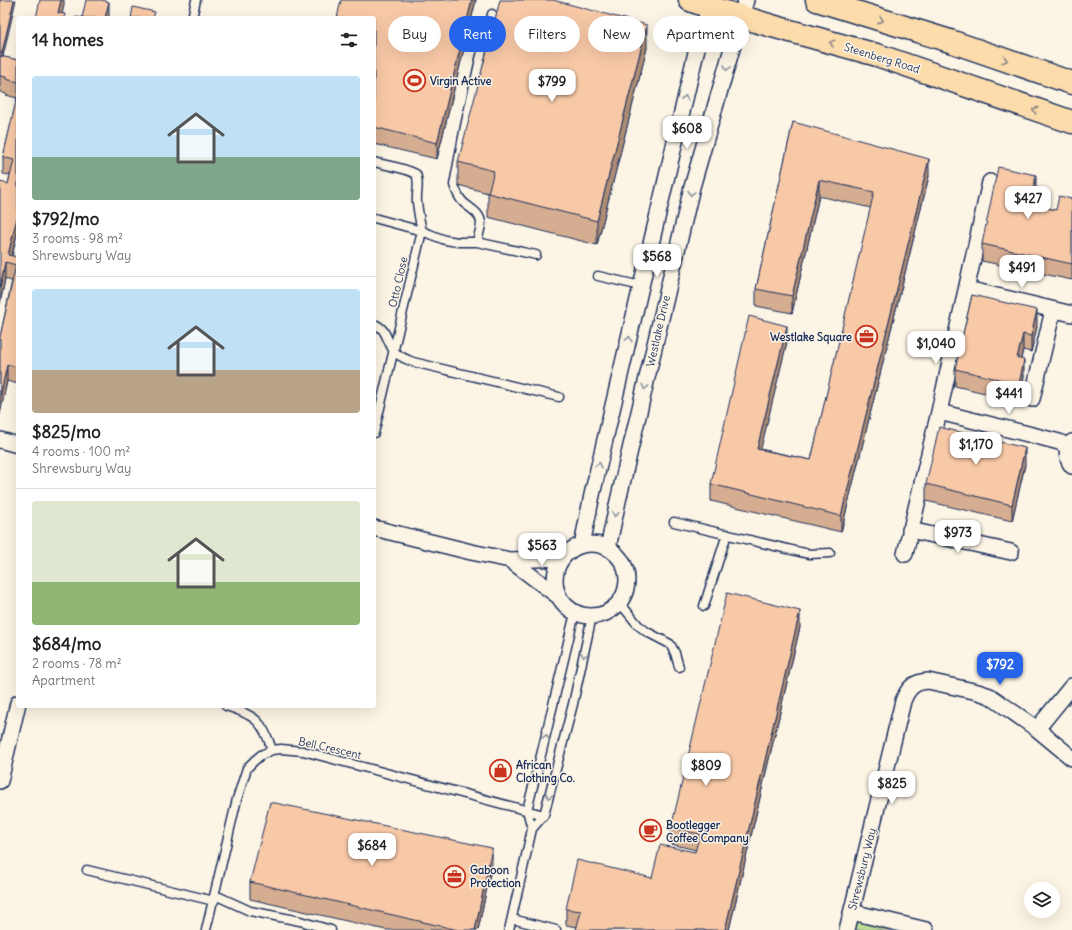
<!DOCTYPE html>
<meta charset="utf-8">
<style>
body{margin:0;font-family:Delius,sans-serif;background:#f6f6f6;color:#222;height:100vh;display:flex;flex-direction:column;font-size:15px;white-space:nowrap}
*{box-sizing:border-box;margin:0}
p{font-size:13px;color:#767676}
.icon{flex:none;width:22px;height:22px;fill:none;stroke:currentColor;stroke-width:2;stroke-linecap:round;stroke-linejoin:round}
.map{position:relative;flex:1;overflow:hidden}
.panel{position:absolute;left:16px;top:16px;width:360px;height:692px;display:flex;flex-direction:column;background:#fff;border-radius:4px;box-shadow:0 4px 16px #0002}
.panel>*{flex:none}
.top-card{position:absolute;left:388px;top:16px;width:380px;height:36px;display:flex;gap:8px}
.fabs{position:absolute;left:1024px;top:882px;display:grid;gap:8px}
.fabs a{display:grid;place-items:center;width:36px;height:36px;border-radius:50%;background:#fff;box-shadow:0 4px 16px #0002;font-size:20px}
.price{position:absolute;translate:-50% -34px;padding:0 9px;border-radius:8px;background:#fff;color:#222;font-size:13px;line-height:26px;filter:drop-shadow(0 1px 2px #0008)}
.price::after{content:'';position:absolute;left:50%;top:24px;width:12px;height:9px;margin-left:-6px;background:inherit;clip-path:polygon(0 0,100% 0,50% 100%)}
.price.current{background:#2563eb;color:#fff}
ul{padding:0;list-style:none}
li{display:grid;align-content:center;gap:8px;height:212px;padding:0 16px}
li+li{border-top:1px solid #e0e0e0}
li span{display:grid;place-items:center;height:124px;border-radius:4px;color:#555}
li>.icon{margin-inline-start:auto}
span .icon{width:72px;height:72px;fill:#fffc;stroke-width:1}
li b{font-size:17px}
h2{display:flex;justify-content:space-between;align-items:center;height:48px;padding:0 16px;font-size:17px}
.chip{padding:0 14px;border-radius:18px;background:#fff;box-shadow:0 4px 16px #0002;font-size:14px;line-height:36px}
.chip.current{background:#2563eb;color:#fff}
.map>svg:first-child{display:block}
.green{fill:#bddc95;stroke:#6c867a}
.lines{fill:none;stroke-linecap:round;stroke-linejoin:round}
.service-casing{stroke:#1b2f5e;stroke-width:11}
.minor-casing{stroke:#1b2f5e;stroke-width:18}
.primary-casing{stroke:#1b2f5e;stroke-width:25}
.service{stroke:#fcf5e5;stroke-width:8}
.minor{stroke:#fcf5e5;stroke-width:15}
.primary{stroke:#fcdcab;stroke-width:22}
.wall{fill:#d5ad90;stroke:#1b2f5e}
.shaded-wall{fill:#ae8d75;stroke:#1b2f5e}
.building{fill:#f8c9a7;stroke:#1b2f5e}
.oneway{stroke:#8c8684}
.oneway2{stroke:#8c92a2}
.labels{text-anchor:middle;stroke-width:3;stroke-linejoin:round;paint-order:stroke}
.street-label{font-size:11px;fill:#1b2f5e;stroke:#fcf5e5}
.poi-label{font-size:11px;font-weight:bold;fill:#1b2f5e;stroke:#fcf5e5;text-anchor:start}
</style>
<div class="map">
<svg width="1072" height="930" viewBox="0 0 1072 930">
<rect width="100%" height="100%" fill="#fcf5e5"/>
<filter id="ink" filterUnits="userSpaceOnUse"><feTurbulence type="fractalNoise" baseFrequency=".025" numOctaves="2"/><feDisplacementMap in="SourceGraphic" scale="8" xChannelSelector="R" yChannelSelector="G"/><feConvolveMatrix kernelMatrix="1 2 1 2 8 2 1 2 1" color-interpolation-filters="sRGB"/></filter>
<g filter="url(#ink)">
<path class="green" d="M 852,912 L 926,930 L 847,930 Z"/>
<g class="lines">
<defs>
<path id="service" d="M 192,18 L 196,0
M 374,162 C 388,166 403,167 416,174 C 420,183 416,193 417,202 C 418,212 420,222 422,231 L 374,433
M 374,218 L 422,231 L 445,240 L 458,242 L 477,242 L 536,255
M 477,242 C 478,236 481,229 481,223 C 480,212 470,209 463,202 C 458,197 456,191 454,185 L 465,126 L 480,59 L 492,14
M 598,276 L 641,286
M 374,324 C 387,328 386,341 394,351 C 399,357 406,359 413,362 L 559,397
M 674,522 L 800,552 L 810,554 L 830,553
M 620,603 L 638,625 L 647,632 L 670,644 L 675,653 L 679,667
M 704,606 L 727,534
M 226,706 C 255,715 263,721 272,750
M 532,829 L 544,815 L 573,704 L 592,616
M 87,870 L 214,901
M 215,895 L 250,911 L 300,921 L 331,930
M 512,919 L 556,930
M 206,930 L 237,799 L 247,768 L 254,761 L 261,755 L 272,750 L 281,749 L 303,751 L 544,815
M 509,930 L 532,829 L 527,810 L 542,751 L 575,613"/>
<path id="minor" d="M 967,289 L 1072,314
M 1032,399 L 1053,310
M 939,412 L 1040,437 L 1059,442 L 1069,447
M 0,440 L 18,445
M 1072,442 C 1066,450 1066,458 1072,466
M 374,528 L 471,552 L 510,560 L 562,558
M 910,530 L 1011,552
M555 580a36 36 0 1 1 72 0a36 36 0 1 1-72 0Z
M 582,545 L 592,495 L 697,48 L 712,0
M 608,548 L 618,501 L 692,187 L 746,0
M 905,554 L 939,412 L 990,182
M 510,560 L 558,596
M 1037,729 L 1072,686
M 0,781 L 18,703
M 852,912 L 926,930
M 847,930 L 903,701 C 908,688 914,682 928,681 L 978,692 L 990,696 L 1037,729 L 1072,758"/>
<path id="primary" d="M 690,0 L 709,7 L 772,26 L 877,55 L 1072,122
M 817,0 L 953,42 L 1072,83"/>
</defs>
<use href="#service" class="service-casing"/>
<use href="#minor" class="minor-casing"/>
<use href="#primary" class="primary-casing"/>
<use href="#service" class="service"/>
<use href="#minor" class="minor"/>
<use href="#primary" class="primary"/>
</g>
<path class="wall" d="M 0,0 L 3,57 L 18,60 L 18,230 L 12,256 L 18,257 L 18,384 L 7,381 L 0,414 L 0,337 L 12,281 L 5,279 L 0,304 L 8,184 L 10,175 L 3,174 L 3,157 L 17,98 L 6,95 L 6,94 L 0,92 Z
M 476,0 L 437,159 L 374,144 L 374,18 Z
M 647,48 L 597,245 L 488,217 L 488,193 L 458,185 L 458,162 Z
M 793,122 L 929,176 L 841,532 L 711,501 L 711,484 L 787,342 L 760,449 L 811,460 L 871,208 L 819,196 L 792,313 L 756,306 L 756,289 Z
M 1036,192 L 1033,205 L 1056,210 L 1072,199 L 1072,280 L 982,261 L 982,244 Z
M 972,295 L 1037,327 L 1031,352 L 1023,350 L 1021,359 L 1024,376 L 1019,401 L 955,386 L 955,369 Z
M 1025,465 L 1012,521 L 926,501 L 926,484 Z
M 800,627 L 729,930 L 576,930 L 577,927 L 566,925 L 566,909 L 652,878 L 695,852 L 696,850 L 671,844 L 671,828 Z
M 492,864 L 478,930 L 386,930 L 250,899 L 250,882 Z"/>
<path class="shaded-wall" d="M 14,0 L 16,0 L 2,61 L 2,53 Z
M 61,0 L 64,0 L 64,6 L 61,18 L 58,13 Z
M 472,0 L 476,0 L 437,159 L 437,143 Z
M 109,2 L 109,18 L 105,18 Z
M 647,25 L 647,48 L 597,245 L 597,221 Z
M 929,159 L 929,176 L 841,532 L 841,516 Z
M 1036,175 L 1036,192 L 1030,220 L 1030,204 Z
M 819,180 L 819,196 L 792,313 L 792,296 Z
M 18,214 L 18,230 L 10,263 L 8,255 Z
M 5,262 L 5,279 L 0,304 L 0,287 Z
M 1037,310 L 1037,327 L 1031,352 L 1031,336 Z
M 787,326 L 787,342 L 757,465 L 757,449 Z
M 1023,334 L 1023,350 L 1017,375 L 1017,358 Z
M 1024,360 L 1024,376 L 1019,401 L 1019,384 Z
M 7,365 L 7,381 L 0,414 L 0,397 Z
M 1025,448 L 1025,465 L 1012,521 L 1012,505 Z
M 800,611 L 800,627 L 729,930 L 725,930 Z
M 492,848 L 492,864 L 478,930 L 475,930 Z"/>
<path class="building" d="M 0,0 L 14,0 L 2,53 L 0,52 Z
M 40,0 L 61,0 L 58,13 L 65,14 L 64,18 L 36,18 Z
M 86,0 L 102,0 L 109,2 L 105,18 L 75,18 L 76,17 L 82,18 Z
M 341,0 L 472,0 L 437,143 L 374,127 L 374,18 L 337,18 Z
M 500,0 L 553,0 L 647,25 L 597,221 L 488,193 L 494,171 L 458,162 Z
M 133,7 L 155,12 L 153,18 L 131,18 Z
M 0,56 L 18,60 L 18,82 L 6,79 L 6,77 L 0,76 Z
M 18,93 L 18,214 L 8,255 L 18,257 L 18,367 L 7,365 L 0,397 L 0,337 L 16,265 L 5,262 L 0,287 L 0,182 L 8,184 L 14,160 L 3,157 Z
M 793,122 L 929,159 L 841,516 L 711,484 L 749,316 L 787,326 L 757,449 L 811,460 L 874,192 L 819,180 L 792,296 L 756,289 Z
M 998,167 L 1036,175 L 1030,204 L 1056,210 L 1059,196 L 1072,199 L 1072,264 L 982,244 Z
M 972,295 L 1037,310 L 1031,336 L 1023,334 L 1017,358 L 1024,360 L 1019,384 L 955,369 Z
M 939,427 L 1025,448 L 1012,505 L 926,484 Z
M 727,593 L 800,611 L 725,930 L 576,930 L 581,911 L 566,909 L 577,860 L 652,878 L 660,845 L 695,852 L 700,834 L 671,828 Z
M 270,802 L 492,848 L 475,930 L 458,930 L 250,882 Z"/>
<defs><path id="oneway-chevron" d="M-2-3.5L2.5 0L-2 3.5" fill="none" stroke-width="1.6" stroke-linecap="round" stroke-linejoin="round"/></defs>
<g class="oneway">
<use href="#oneway-chevron" transform="translate(881 20) rotate(17)"/>
<use href="#oneway-chevron" transform="translate(832 43) rotate(-165)"/>
<use href="#oneway-chevron" transform="translate(1005 60) rotate(19)"/>
<use href="#oneway-chevron" transform="translate(1035 110) rotate(-161)"/>
</g>
<g class="oneway2">
<use href="#oneway-chevron" transform="translate(727 68) rotate(106)"/>
<use href="#oneway-chevron" transform="translate(685 98) rotate(-77)"/>
<use href="#oneway-chevron" transform="translate(691 193) rotate(104)"/>
<use href="#oneway-chevron" transform="translate(629 339) rotate(-77)"/>
<use href="#oneway-chevron" transform="translate(645 387) rotate(103)"/>
<use href="#oneway-chevron" transform="translate(599 465) rotate(-77)"/>
<use href="#oneway-chevron" transform="translate(615 514) rotate(102)"/>
<use href="#oneway-chevron" transform="translate(584 655) rotate(102)"/>
<use href="#oneway-chevron" transform="translate(546 737) rotate(-77)"/>
<use href="#oneway-chevron" transform="translate(549 796) rotate(105)"/>
</g>
</g>
<defs>
<symbol id="stadium-ring" viewBox="-11 -11 22 22"><circle r="9.5" fill="#fcf5e5" stroke="#c8321e" stroke-width="1.5"/><path d="M0-5a6.5 5 0 1 0 0 10a6.5 5 0 1 0 0-10ZM-3.5-1.8h7v3.6h-7Z" fill="#c8321e"/></symbol>
<symbol id="office-ring" viewBox="-11 -11 22 22"><circle r="9.5" fill="#fcf5e5" stroke="#c8321e" stroke-width="1.5"/><path d="M-6-3h4V-5.5h4V-3h4V5H-6ZM-1-4.5V-3h2v-1.5ZM-6 0V1H6V0Z" fill="#c8321e"/></symbol>
<symbol id="shop-ring" viewBox="-11 -11 22 22"><circle r="9.5" fill="#fcf5e5" stroke="#c8321e" stroke-width="1.5"/><path d="M-5-2.5h2.3a2.7 3.5 0 0 1 5.4 0H5L5.5 6h-11ZM-1.5-2.5h3a1.5 2.3 0 0 0-3 0Z" fill="#c8321e"/></symbol>
<symbol id="cafe-ring" viewBox="-11 -11 22 22"><circle r="9.5" fill="#fcf5e5" stroke="#c8321e" stroke-width="1.5"/><path d="M-5.5-4.5H6V0H3Q3 3.5 0 3.5H-2.5Q-5.5 3.5-5.5 0ZM3-3.2v2h1.7v-2ZM-6 4.5H4V6H-6Z" fill="#c8321e"/></symbol>
</defs>
<g fill-rule="evenodd">
<use href="#stadium-ring" x="402" y="68" width="25" height="25"/>
<use href="#office-ring" x="854" y="324" width="25" height="25"/>
<use href="#shop-ring" x="488" y="758" width="25" height="25"/>
<use href="#cafe-ring" x="638" y="818" width="25" height="25"/>
<use href="#office-ring" x="442" y="864" width="25" height="25"/>
</g>
<g class="labels">
<g class="street-label">
<text transform="translate(882 58) rotate(17)" y="4">Steenberg Road</text>
<text transform="translate(398 282) rotate(-77)" y="4">Otto Close</text>
<text transform="translate(658 331) rotate(-77)" y="4">Westlake Drive</text>
<text transform="translate(330 748) rotate(13)" y="4">Bell Crescent</text>
<text transform="translate(862 869) rotate(-76)" y="4">Shrewsbury Way</text>
</g>
<g class="poi-label">
<text x="430" y="85">Virgin Active</text>
<text x="852" y="341" text-anchor="end">Westlake Square</text>
<text x="516" y="769">African<tspan x="516" dy="13">Clothing Co.</tspan></text>
<text x="666" y="829">Bootlegger<tspan x="666" dy="13">Coffee Company</tspan></text>
<text x="470" y="874">Gaboon<tspan x="470" dy="13">Protection</tspan></text>
</g>
</g>
</svg>
<div class="fabs">
<a><svg class="icon" aria-label="layers" viewBox="0 0 24 24"><path d="M12 4l9 5-9 5-9-5zM3 14l9 5 9-5"/></svg></a>
</div>
<b class="price" style="left:552px;top:103px">$799</b>
<b class="price" style="left:687px;top:150px">$608</b>
<b class="price" style="left:1028px;top:220px">$427</b>
<b class="price" style="left:657px;top:278px">$568</b>
<b class="price" style="left:1022px;top:289px">$491</b>
<b class="price" style="left:936px;top:365px">$1,040</b>
<b class="price" style="left:1009px;top:415px">$441</b>
<b class="price" style="left:976px;top:466px">$1,170</b>
<b class="price" style="left:958px;top:554px">$973</b>
<b class="price" style="left:542px;top:567px">$563</b>
<b class="price current" style="left:1000px;top:686px">$792</b>
<b class="price" style="left:706px;top:787px">$809</b>
<b class="price" style="left:892px;top:805px">$825</b>
<b class="price" style="left:372px;top:867px">$684</b>
<div class="top-card">
<a class="chip">Buy</a>
<a class="chip current">Rent</a>
<a class="chip">Filters</a>
<a class="chip">New</a>
<a class="chip">Apartment</a>
</div>
<section class="panel">
<h2>14 homes<svg class="icon" aria-label="filters" viewBox="0 0 24 24"><path d="M4 7h16M4 17h16"/><circle cx="9" cy="7" r="2"/><circle cx="15" cy="17" r="2"/></svg></h2>
<ul>
<li><span style="background:linear-gradient(#bfe0f5 65%,#7fa58c 0)"><svg class="icon" aria-label="home" viewBox="0 0 24 24"><path d="M3 11l9-7 9 7M6 9v11h12V9"/></svg></span><div><b>$792/mo</b><p>3 rooms · 98 m²</p><p>Shrewsbury Way</p></div></li>
<li><span style="background:linear-gradient(#bfe0f5 65%,#b9a48a 0)"><svg class="icon" aria-label="home" viewBox="0 0 24 24"><path d="M3 11l9-7 9 7M6 9v11h12V9"/></svg></span><div><b>$825/mo</b><p>4 rooms · 100 m²</p><p>Shrewsbury Way</p></div></li>
<li><span style="background:linear-gradient(#dfe7d0 65%,#8fb573 0)"><svg class="icon" aria-label="home" viewBox="0 0 24 24"><path d="M3 11l9-7 9 7M6 9v11h12V9"/></svg></span><div><b>$684/mo</b><p>2 rooms · 78 m²</p><p>Apartment</p></div></li>
</ul>
</section>
</div>
